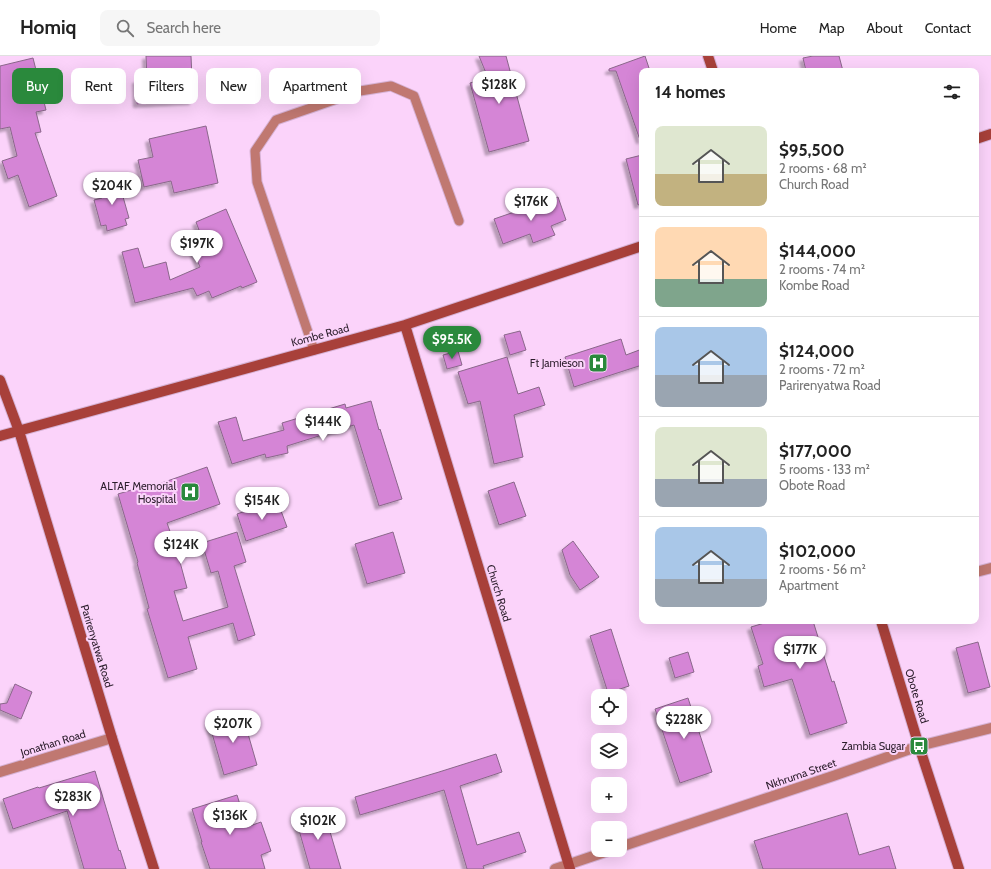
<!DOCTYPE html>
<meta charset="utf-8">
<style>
body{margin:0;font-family:Cabin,sans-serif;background:#f6f6f6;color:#222;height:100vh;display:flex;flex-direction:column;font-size:15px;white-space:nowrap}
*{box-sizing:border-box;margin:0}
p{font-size:13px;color:#767676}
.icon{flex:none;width:22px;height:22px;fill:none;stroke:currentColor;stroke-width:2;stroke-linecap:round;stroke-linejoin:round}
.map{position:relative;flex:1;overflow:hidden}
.sheet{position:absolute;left:639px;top:12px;width:340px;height:556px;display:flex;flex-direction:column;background:#fff;border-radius:8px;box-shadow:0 4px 16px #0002}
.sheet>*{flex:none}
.hud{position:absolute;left:12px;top:12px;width:380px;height:36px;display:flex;gap:8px}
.tools{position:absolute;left:591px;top:633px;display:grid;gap:8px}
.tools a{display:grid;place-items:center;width:36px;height:36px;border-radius:8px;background:#fff;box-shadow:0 4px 16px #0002;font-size:20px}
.price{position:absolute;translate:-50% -34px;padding:0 9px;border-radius:14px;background:#fff;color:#222;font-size:13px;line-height:26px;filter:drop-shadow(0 1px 2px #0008)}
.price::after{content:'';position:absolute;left:50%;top:24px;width:12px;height:9px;margin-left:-6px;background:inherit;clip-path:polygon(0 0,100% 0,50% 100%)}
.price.current{background:#2a893c;color:#fff}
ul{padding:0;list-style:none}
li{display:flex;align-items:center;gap:12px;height:100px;padding:0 16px}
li+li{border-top:1px solid #e0e0e0}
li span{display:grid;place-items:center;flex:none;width:112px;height:80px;border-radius:8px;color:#555}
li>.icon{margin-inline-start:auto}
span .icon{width:48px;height:48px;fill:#fffc;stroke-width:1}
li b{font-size:17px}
h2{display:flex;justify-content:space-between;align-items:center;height:48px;padding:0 16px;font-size:17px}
.pill{padding:0 14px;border-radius:8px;background:#fff;box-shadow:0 4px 16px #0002;font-size:14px;line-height:36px}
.pill.current{background:#2a893c;color:#fff}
header{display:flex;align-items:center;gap:24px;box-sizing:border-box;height:56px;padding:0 20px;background:#fff;border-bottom:1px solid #e0e0e0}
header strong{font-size:19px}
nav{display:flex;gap:22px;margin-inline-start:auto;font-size:14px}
.search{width:280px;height:36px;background:#f6f6f6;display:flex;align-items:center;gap:10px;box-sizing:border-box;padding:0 14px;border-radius:8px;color:#767676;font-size:15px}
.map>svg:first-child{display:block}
.building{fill:#d585d6;stroke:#8a678a;filter:url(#shadow)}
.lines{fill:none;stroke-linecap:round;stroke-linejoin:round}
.lane-casing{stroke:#d6b2d5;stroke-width:11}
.street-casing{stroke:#d6b2d5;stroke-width:12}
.secondary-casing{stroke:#d6b2d5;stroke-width:12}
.lane{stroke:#c07871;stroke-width:9}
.street{stroke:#c07871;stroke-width:10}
.secondary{stroke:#a8403a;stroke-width:10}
.labels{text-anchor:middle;stroke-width:4;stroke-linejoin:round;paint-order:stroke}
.street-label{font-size:11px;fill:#2b1d2b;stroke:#fbd3fa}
.poi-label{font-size:11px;fill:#2b1d2b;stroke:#fbd3fa;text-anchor:end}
</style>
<header>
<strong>Homiq</strong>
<div class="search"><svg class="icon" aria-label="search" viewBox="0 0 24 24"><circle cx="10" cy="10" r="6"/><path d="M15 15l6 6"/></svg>Search here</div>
<nav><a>Home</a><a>Map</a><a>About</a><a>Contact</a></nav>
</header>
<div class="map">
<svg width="991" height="813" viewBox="0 0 991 813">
<defs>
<filter id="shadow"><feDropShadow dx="-3.5" dy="3.5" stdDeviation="1" flood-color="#0004"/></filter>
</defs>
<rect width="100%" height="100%" fill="#fbd3fa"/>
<path class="building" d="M 146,0 L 191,0 L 193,45 L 137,48 L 136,24 L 147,23 Z
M 479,0 L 506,0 L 529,85 L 489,96 L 470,27 L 488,22 Z
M 645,0 L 650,15 L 642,15 L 642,84 L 640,84 L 616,15 L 609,15 L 609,13 Z
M 813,0 L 839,0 L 843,15 L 806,15 L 803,2 Z
M 33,2 L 46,54 L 36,56 L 41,76 L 35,77 L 57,140 L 29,151 L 18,119 L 8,123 L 2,105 L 17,100 L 10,71 L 0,73 L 0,10 Z
M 206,70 L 218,127 L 174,137 L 171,125 L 144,131 L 138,104 L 153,101 L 149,83 Z
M 642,99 L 642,148 L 638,149 L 626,103 Z
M 118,123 L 129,162 L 125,163 L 127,169 L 107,175 L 106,169 L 101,170 L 94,144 L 102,142 L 98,129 Z
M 558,141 L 566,164 L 551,170 L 555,179 L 533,187 L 530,178 L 503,188 L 494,163 Z
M 226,153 L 257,226 L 242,232 L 241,230 L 212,242 L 209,235 L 197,240 L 193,232 L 135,247 L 122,196 L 138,192 L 144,212 L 166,206 L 170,224 L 200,211 L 187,180 L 199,174 L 196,166 Z
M 520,275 L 526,294 L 510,299 L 504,279 Z
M 621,283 L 626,299 L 642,293 L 642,309 L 574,331 L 565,301 Z
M 458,295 L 462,309 L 447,313 L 443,299 Z
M 507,301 L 518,338 L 539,331 L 545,349 L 514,359 L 523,401 L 494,408 L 480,345 L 468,348 L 458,316 Z
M 371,345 L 379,374 L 380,373 L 402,443 L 379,450 L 354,369 L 287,390 L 288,397 L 266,402 L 265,398 L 232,408 L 218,366 L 236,361 L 243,385 L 284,374 L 282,367 L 345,348 L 346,352 Z
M 207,411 L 220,448 L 167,467 L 177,495 L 187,532 L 174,535 L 183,565 L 228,551 L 218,515 L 211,517 L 202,487 L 237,476 L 246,506 L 234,510 L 255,579 L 238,585 L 233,567 L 188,581 L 197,613 L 168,622 L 147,553 L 149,552 L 137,507 L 138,506 L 118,438 L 155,427 L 156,429 Z
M 514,426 L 526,460 L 499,469 L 488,435 Z
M 277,444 L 287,471 L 246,485 L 237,458 Z
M 393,476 L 405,517 L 367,528 L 355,488 Z
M 573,485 L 599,521 L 580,534 L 570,519 L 562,494 Z
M 771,565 L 813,565 L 832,626 L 834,625 L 847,667 L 810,679 L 792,623 L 764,631 L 758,610 L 763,608 L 751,571 Z
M 611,573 L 629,630 L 608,637 L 590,580 Z
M 978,586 L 990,631 L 968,637 L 956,592 Z
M 688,596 L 694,616 L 675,622 L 669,602 Z
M 15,628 L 32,636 L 21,663 L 0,654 L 0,648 L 7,647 Z
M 688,642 L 712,716 L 680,727 L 655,653 Z
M 242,657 L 257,709 L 224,719 L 209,667 Z
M 496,698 L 502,716 L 460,730 L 477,789 L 519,776 L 526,796 L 483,810 L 484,813 L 467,813 L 444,734 L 360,759 L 355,741 L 439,716 Z
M 95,715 L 119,795 L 120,794 L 126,813 L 84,813 L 67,755 L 13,773 L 3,743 L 38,731 L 39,732 Z
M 237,739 L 247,771 L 261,766 L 271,795 L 261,799 L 265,813 L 210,813 L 201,786 L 202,786 L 192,753 Z
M 323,752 L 341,813 L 310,813 L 295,760 Z
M 847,757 L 859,799 L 889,790 L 896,813 L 763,813 L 754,785 Z"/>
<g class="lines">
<defs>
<path id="lane" d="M 314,294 L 257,126 L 255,95 L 276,64 L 360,35 L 391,30 L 414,40 L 459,165"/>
<path id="street" d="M 976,516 L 991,512
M 0,716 L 112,682
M 620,791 L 833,720 L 919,690 L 991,672
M 555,813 L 611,794"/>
<path id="secondary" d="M 708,0 L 713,15
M 976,83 L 991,78
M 405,269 L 570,813
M 0,324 L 19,375 L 112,682 L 154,813
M 0,380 L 405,269 L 642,190
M 881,565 L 919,690 L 959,813"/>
</defs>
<use href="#lane" class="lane-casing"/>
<use href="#street" class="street-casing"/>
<use href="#secondary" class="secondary-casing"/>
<use href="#lane" class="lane"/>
<use href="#street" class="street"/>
<use href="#secondary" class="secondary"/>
</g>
<defs>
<symbol id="hospital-square" viewBox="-11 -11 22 22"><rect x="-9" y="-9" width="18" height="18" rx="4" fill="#2a893c" stroke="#fbd3fa"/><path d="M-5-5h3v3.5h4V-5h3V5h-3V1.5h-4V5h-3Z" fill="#fff"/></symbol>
<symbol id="bus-square" viewBox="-11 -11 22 22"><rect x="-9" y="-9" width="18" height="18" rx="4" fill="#2a893c" stroke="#fbd3fa"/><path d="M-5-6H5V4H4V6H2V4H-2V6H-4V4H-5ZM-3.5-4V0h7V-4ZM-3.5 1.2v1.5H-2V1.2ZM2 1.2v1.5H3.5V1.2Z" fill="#fff"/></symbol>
</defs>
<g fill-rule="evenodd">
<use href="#hospital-square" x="587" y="296" width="22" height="22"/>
<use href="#hospital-square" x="179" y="425" width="22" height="22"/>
<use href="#bus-square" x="908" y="679" width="22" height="22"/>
</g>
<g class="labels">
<g class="street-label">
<text transform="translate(320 279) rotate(-15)" y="4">Kombe Road</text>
<text transform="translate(499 537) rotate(73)" y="4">Church Road</text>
<text transform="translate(97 590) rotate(73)" y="4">Parirenyatwa Road</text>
<text transform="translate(917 640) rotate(73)" y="4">Obote Road</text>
<text transform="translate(53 687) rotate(-17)" y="4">Jonathan Road</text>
<text transform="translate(801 718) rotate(-19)" y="4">Nkhruma Street</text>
</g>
<g class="poi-label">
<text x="584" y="311">Ft Jamieson</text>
<text x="176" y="434">ALTAF Memorial<tspan x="176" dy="13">Hospital</tspan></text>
<text x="905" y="694">Zambia Sugar</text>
</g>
</g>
</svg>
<div class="tools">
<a><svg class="icon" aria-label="locate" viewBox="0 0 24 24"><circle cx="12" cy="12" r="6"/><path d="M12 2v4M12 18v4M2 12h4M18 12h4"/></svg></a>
<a><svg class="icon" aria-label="layers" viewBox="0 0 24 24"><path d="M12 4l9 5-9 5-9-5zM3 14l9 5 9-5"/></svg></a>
<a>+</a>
<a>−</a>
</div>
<b class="price" style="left:499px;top:49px">$128K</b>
<b class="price" style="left:112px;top:150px">$204K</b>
<b class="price" style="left:531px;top:166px">$176K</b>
<b class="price" style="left:197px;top:208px">$197K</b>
<b class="price current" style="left:452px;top:304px">$95.5K</b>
<b class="price" style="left:323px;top:386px">$144K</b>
<b class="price" style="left:262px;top:465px">$154K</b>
<b class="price" style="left:181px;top:509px">$124K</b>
<b class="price" style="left:800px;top:614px">$177K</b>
<b class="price" style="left:684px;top:684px">$228K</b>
<b class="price" style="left:233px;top:688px">$207K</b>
<b class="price" style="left:73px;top:761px">$283K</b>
<b class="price" style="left:230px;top:780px">$136K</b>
<b class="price" style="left:318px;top:785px">$102K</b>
<div class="hud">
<a class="pill current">Buy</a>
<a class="pill">Rent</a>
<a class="pill">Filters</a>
<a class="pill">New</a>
<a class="pill">Apartment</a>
</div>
<section class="sheet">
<h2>14 homes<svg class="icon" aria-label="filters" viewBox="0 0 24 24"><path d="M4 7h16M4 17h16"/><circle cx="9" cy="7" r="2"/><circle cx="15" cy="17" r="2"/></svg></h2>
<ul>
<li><span style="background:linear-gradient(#dfe7d0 60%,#c2b280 0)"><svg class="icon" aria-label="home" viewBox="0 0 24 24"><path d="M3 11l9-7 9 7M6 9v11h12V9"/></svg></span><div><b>$95,500</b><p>2 rooms · 68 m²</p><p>Church Road</p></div></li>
<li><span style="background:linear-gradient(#ffd9b3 65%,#7fa58c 0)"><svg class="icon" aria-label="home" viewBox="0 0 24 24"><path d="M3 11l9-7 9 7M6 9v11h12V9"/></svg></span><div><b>$144,000</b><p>2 rooms · 74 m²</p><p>Kombe Road</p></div></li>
<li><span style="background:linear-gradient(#a9c7e8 60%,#9aa5b1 0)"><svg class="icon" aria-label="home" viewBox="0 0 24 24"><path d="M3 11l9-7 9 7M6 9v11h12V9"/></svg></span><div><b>$124,000</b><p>2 rooms · 72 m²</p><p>Parirenyatwa Road</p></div></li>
<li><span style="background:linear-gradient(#dfe7d0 65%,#9aa5b1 0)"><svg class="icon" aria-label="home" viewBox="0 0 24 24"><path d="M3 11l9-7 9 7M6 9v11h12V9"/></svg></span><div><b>$177,000</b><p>5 rooms · 133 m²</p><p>Obote Road</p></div></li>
<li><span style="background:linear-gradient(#a9c7e8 65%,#9aa5b1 0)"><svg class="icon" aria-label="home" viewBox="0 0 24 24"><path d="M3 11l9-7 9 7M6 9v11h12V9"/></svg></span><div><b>$102,000</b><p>2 rooms · 56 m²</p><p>Apartment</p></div></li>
</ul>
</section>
</div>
